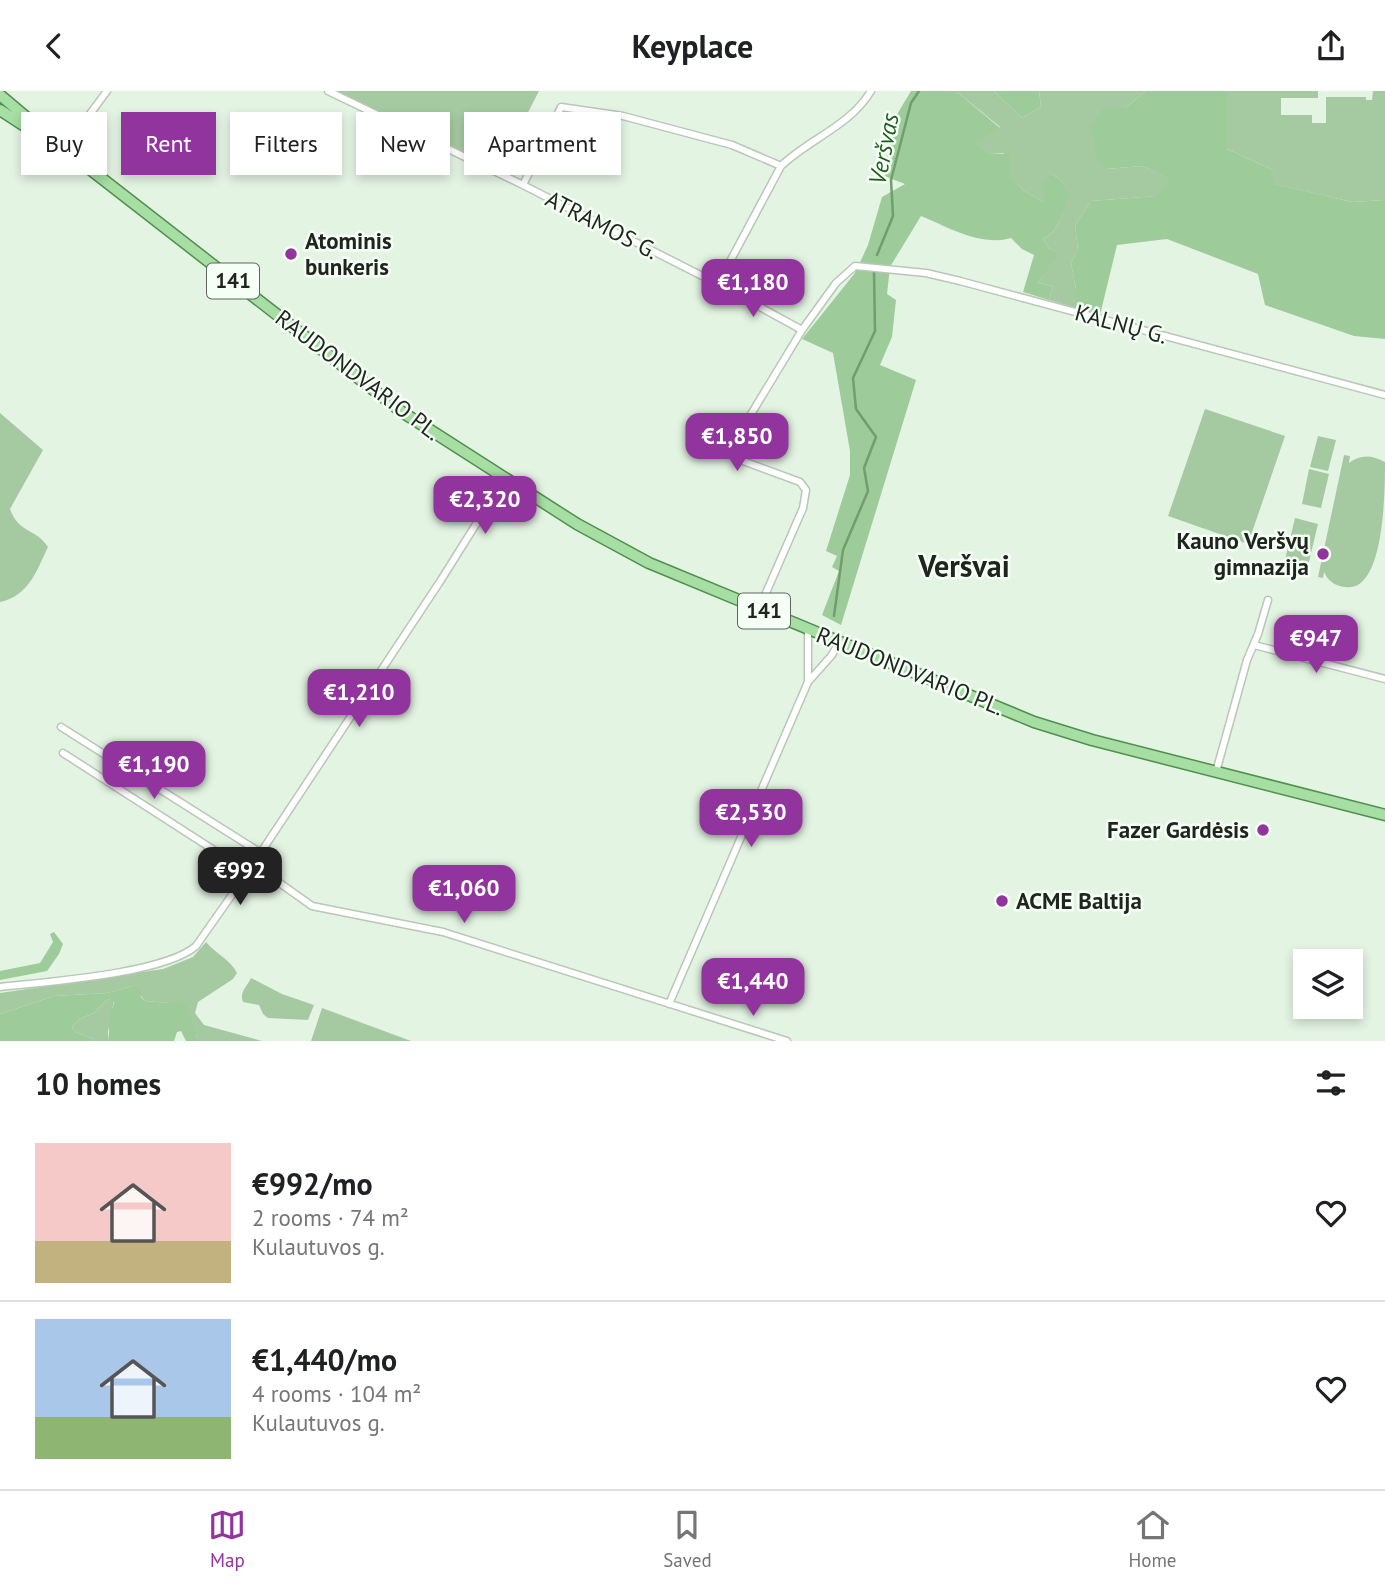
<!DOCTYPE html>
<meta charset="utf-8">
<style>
body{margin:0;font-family:"PT Sans",sans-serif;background:#f2f2f2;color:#202124;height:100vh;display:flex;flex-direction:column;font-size:26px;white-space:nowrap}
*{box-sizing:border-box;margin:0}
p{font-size:23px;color:#757577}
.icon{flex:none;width:38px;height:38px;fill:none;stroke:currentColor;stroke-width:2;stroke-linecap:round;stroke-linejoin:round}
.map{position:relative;height:950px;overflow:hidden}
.sheet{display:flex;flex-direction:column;background:#fff;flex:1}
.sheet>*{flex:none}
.hud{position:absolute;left:21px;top:21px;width:700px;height:63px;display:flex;gap:14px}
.controls{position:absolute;left:1293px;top:858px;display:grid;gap:14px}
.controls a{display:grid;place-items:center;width:70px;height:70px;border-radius:0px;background:#fff;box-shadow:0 4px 10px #0003;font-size:35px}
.price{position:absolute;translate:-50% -60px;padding:0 16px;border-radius:14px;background:#92349e;color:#fff;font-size:23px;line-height:46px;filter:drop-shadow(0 2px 4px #0008)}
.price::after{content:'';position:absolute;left:50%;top:42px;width:21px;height:16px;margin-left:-10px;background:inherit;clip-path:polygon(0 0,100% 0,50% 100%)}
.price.on{background:#222;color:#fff}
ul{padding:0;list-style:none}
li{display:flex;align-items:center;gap:21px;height:175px;padding:0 35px}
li+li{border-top:2px solid #e0e0e0}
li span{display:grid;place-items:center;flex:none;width:196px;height:140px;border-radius:0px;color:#555}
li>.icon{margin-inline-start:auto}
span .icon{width:84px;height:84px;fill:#fffc;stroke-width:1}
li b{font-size:30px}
h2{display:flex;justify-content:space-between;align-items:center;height:84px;padding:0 35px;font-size:30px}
.pill{padding:0 24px;border-radius:0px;background:#fff;box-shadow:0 4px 10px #0003;font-size:24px;line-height:63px}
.pill.on{background:#92349e;color:#fff}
header{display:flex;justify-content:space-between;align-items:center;height:91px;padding:0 35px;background:#fff;font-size:32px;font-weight:700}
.tabs{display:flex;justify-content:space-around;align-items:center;height:98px;border-top:2px solid #e0e0e0;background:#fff;font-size:19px;color:#757577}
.tabs a{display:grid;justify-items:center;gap:4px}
.tabs .on{color:#92349e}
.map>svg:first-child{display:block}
.green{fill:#a5caa2}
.forest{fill:#9dcc9a}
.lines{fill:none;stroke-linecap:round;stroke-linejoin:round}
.stream{stroke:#709e6e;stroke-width:2.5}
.street-casing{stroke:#b8c7b6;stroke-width:9}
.primary-casing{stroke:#508f4d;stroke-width:13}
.street{stroke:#fff;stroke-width:6}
.primary{stroke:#a6dea4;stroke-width:10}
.poi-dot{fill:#92349e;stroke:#f5fff5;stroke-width:2.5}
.labels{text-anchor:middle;stroke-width:5;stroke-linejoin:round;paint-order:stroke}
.shield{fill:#f5fff5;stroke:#5f665e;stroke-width:2}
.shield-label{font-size:21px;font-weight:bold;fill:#1f251e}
.street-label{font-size:23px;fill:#1f251e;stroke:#f5fff5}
.poi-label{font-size:23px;font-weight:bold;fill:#1f251e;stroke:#f5fff5;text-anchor:start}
.water-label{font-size:24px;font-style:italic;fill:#1c5c1c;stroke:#f5fff5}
.district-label{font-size:30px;font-weight:bold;fill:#1f251e;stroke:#f5fff5}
</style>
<header><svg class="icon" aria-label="back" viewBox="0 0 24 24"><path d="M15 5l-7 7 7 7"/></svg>Keyplace<svg class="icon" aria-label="share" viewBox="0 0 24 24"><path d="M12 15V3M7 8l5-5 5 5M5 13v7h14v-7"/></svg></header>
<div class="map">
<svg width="1385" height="950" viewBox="0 0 1385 950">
<rect width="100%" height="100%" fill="#e4f4e3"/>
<path class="green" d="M 328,0 L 539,0 L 497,82 Z
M 956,0 L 994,0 L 1022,27 L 1041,16 L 1039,0 L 1146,0 L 1125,17 L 1106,78 L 1142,75 L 1171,88 L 1157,105 L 1091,110 L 1075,134 L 1078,158 L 1071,172 L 1076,198 L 1076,217 L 1049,209 L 1053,195 L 1038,192 L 1058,163 L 1049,157 L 1043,148 C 1059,140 1064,121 1068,104 L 1061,89 L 1052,83 L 1044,111 L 1024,100 L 1009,85 L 1012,72 L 1003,62 L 989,62 L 973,52 L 1000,36 Z
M 1227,0 L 1318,0 L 1318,7 L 1281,7 L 1281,24 L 1312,24 L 1312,32 L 1326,32 L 1326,6 L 1366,6 L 1366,9 L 1372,9 L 1373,0 L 1385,0 L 1385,109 L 1352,111 L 1274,93 L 1273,79 L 1227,58 Z
M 1205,318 L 1285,345 L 1248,453 L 1168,425 Z
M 0,322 L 43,359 L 10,418 C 19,443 36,437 48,456 C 37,479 29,505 0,511 Z
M 1318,345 L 1336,349 L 1328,380 L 1310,376 Z
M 1344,364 L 1350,365 L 1349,372 C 1361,363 1372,364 1385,371 C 1385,398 1385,503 1345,496 C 1335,495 1328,490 1324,481 L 1323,487 L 1318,486 Z
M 1309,378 L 1329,383 L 1321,417 L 1302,413 Z
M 1295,427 L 1318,433 L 1307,479 L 1284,473 Z
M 206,851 C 215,862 231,869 237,882 L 233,888 L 198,911 L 195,922 L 204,934 L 262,950 L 197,950 L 197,945 L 169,912 L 145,910 L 133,895 L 107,902 L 54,905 L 0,923 L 0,902 L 163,878 L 193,866 Z
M 251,887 L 282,903 L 314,914 L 308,929 L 268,927 L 263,923 L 259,914 L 243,911 C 239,901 247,896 251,887 Z
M 108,908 L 114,909 L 108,941 L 109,950 L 93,950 L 94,948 L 75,941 L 72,936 L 79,928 L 94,922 Z
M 322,917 L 411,950 L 311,950 Z"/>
<path class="forest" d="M 911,0 L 956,0 L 1000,37 L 974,52 L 989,62 L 1010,63 L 1012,72 L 1010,85 L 1024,100 L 1044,111 L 1044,89 L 1052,83 L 1061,89 L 1069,104 C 1064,121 1059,140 1043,148 L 1049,157 L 1059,163 L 1038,192 L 1053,195 L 1049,209 L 1023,201 L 1034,164 L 1022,158 L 1011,147 C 981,156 948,136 921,125 L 890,176 L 887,203 L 896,209 L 892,246 L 880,274 L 916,289 L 841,534 L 822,524 L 839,480 L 832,476 L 837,465 L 826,460 L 850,384 L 850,360 L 833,262 L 802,248 L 855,182 L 868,154 L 882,106 L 905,93 L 884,85 L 890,35 Z
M 994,0 L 1039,0 L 1041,16 L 1022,27 Z
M 1146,0 L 1227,0 L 1227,58 L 1273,79 L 1275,93 L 1352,111 L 1385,109 L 1385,248 L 1354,245 L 1265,214 L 1258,183 L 1167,148 L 1117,154 L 1100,224 L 1076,217 L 1076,198 L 1071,172 L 1078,158 L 1075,134 L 1091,110 L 1156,105 L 1170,88 L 1142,75 L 1106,78 L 1097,68 L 1091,36 L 1103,17 L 1125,17 Z
M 54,841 L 63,853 L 59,863 L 47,880 L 0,889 L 0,880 L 40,872 L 53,851 L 50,843 Z
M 133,895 L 139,897 L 141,906 L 145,910 L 169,912 L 182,909 L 187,916 L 197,946 L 197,950 L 186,950 L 181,940 L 177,941 L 174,950 L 109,950 L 109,922 L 113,916 L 114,910 L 108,908 L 94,922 L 79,928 L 72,936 L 75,941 L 94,948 L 93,950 L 0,950 L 0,923 L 54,905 L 107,902 Z"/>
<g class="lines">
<path class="stream" d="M 877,164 L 893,125 L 891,89 L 911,12 L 919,0
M 834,525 L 843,459 L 868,400 L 864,377 L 876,346 L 856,318 L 853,287 L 875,240 L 874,180"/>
<defs>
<path id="street" d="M 328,0 L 523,94 L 718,193 L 802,239
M 64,58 L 107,0
M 523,94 L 561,16 L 623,25 L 732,54 L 781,75 C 809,48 850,35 871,0
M 718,193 L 781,75
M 759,518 L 803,417 L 806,399 L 800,391 L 735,367 L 732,363 L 733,353 L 802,239 L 836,192 L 855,175 L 926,182 L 960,190 L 1385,304
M 808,538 L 808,591
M 1254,554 L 1385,588
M 61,636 L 261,762
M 63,662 L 248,781
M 1216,681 L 1247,569 L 1258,543 L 1268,509
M 253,773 L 312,815 L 443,841 L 787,950
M 0,896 C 45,891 164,883 196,855 L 248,781 L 441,489 L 505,387
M 669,913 L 808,591 L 832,564 L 839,551"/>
<path id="primary" d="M 0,4 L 64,58 L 402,321 L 577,433 L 649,472 L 1034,631 L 1092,649 L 1385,724
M 0,19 L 34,41"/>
</defs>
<use href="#street" class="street-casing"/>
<use href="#primary" class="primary-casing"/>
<use href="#street" class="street"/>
<use href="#primary" class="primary"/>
</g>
<g class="poi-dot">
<circle cx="291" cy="163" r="7"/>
<circle cx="1323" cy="463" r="7"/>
<circle cx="1263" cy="739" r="7"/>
<circle cx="1002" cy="810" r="7"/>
</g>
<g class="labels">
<g class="shield">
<rect x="207" y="172.5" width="52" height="35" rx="5"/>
<rect x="738" y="502.5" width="52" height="35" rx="5"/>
</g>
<g class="shield-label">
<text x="233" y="197">141</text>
<text x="764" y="527">141</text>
</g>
<g class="street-label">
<text transform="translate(602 134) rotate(27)" y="8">ATRAMOS G.</text>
<text transform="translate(1121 233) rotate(15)" y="8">KALNŲ G.</text>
<text transform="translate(358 284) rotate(37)" y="8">RAUDONDVARIO PL.</text>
<text transform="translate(910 580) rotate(22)" y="8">RAUDONDVARIO PL.</text>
</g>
<g class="poi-label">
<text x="305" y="158">Atominis<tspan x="305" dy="26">bunkeris</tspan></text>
<text x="1309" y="458" text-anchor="end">Kauno Veršvų<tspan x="1309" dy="26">gimnazija</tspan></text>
<text x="1249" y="747" text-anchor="end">Fazer Gardėsis</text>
<text x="1016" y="818">ACME Baltija</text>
</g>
<g class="water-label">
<text transform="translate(884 58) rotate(-79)" y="8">Veršvas</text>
</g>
<g class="district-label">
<text x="964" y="486">Veršvai</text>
</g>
</g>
</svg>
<div class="controls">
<a><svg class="icon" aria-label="layers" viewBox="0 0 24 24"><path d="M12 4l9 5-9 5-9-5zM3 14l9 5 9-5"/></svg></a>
</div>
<b class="price" style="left:753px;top:228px">€1,180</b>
<b class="price" style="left:737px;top:382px">€1,850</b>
<b class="price" style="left:485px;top:445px">€2,320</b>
<b class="price" style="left:1316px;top:584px">€947</b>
<b class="price" style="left:359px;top:638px">€1,210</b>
<b class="price" style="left:154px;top:710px">€1,190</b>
<b class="price" style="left:751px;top:758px">€2,530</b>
<b class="price on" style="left:240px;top:816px">€992</b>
<b class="price" style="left:464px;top:834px">€1,060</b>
<b class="price" style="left:753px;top:927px">€1,440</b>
<div class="hud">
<a class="pill">Buy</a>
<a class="pill on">Rent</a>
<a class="pill">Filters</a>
<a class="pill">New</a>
<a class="pill">Apartment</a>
</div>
</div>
<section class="sheet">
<h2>10 homes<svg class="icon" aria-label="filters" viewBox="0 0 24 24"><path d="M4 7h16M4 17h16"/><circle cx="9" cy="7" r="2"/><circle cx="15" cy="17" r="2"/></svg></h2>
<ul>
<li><span style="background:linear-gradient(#f6c9c9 70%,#c2b280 0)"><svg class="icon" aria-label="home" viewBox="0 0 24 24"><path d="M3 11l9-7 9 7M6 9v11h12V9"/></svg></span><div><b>€992/mo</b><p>2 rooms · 74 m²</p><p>Kulautuvos g.</p></div><svg class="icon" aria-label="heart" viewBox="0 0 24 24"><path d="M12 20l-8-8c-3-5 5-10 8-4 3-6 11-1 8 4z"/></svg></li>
<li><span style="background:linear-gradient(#a9c7e8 70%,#8fb573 0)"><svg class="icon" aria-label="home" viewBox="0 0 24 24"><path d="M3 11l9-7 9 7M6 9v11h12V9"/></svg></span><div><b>€1,440/mo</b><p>4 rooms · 104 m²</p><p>Kulautuvos g.</p></div><svg class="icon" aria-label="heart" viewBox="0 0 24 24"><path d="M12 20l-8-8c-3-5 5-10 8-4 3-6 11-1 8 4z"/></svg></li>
</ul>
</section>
<nav class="tabs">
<a class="on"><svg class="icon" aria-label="map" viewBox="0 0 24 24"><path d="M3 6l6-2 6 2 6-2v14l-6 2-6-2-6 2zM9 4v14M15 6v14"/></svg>Map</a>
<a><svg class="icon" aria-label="saved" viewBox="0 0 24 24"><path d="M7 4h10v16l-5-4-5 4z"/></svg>Saved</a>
<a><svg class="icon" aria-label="home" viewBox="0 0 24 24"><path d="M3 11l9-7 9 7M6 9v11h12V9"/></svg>Home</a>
</nav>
